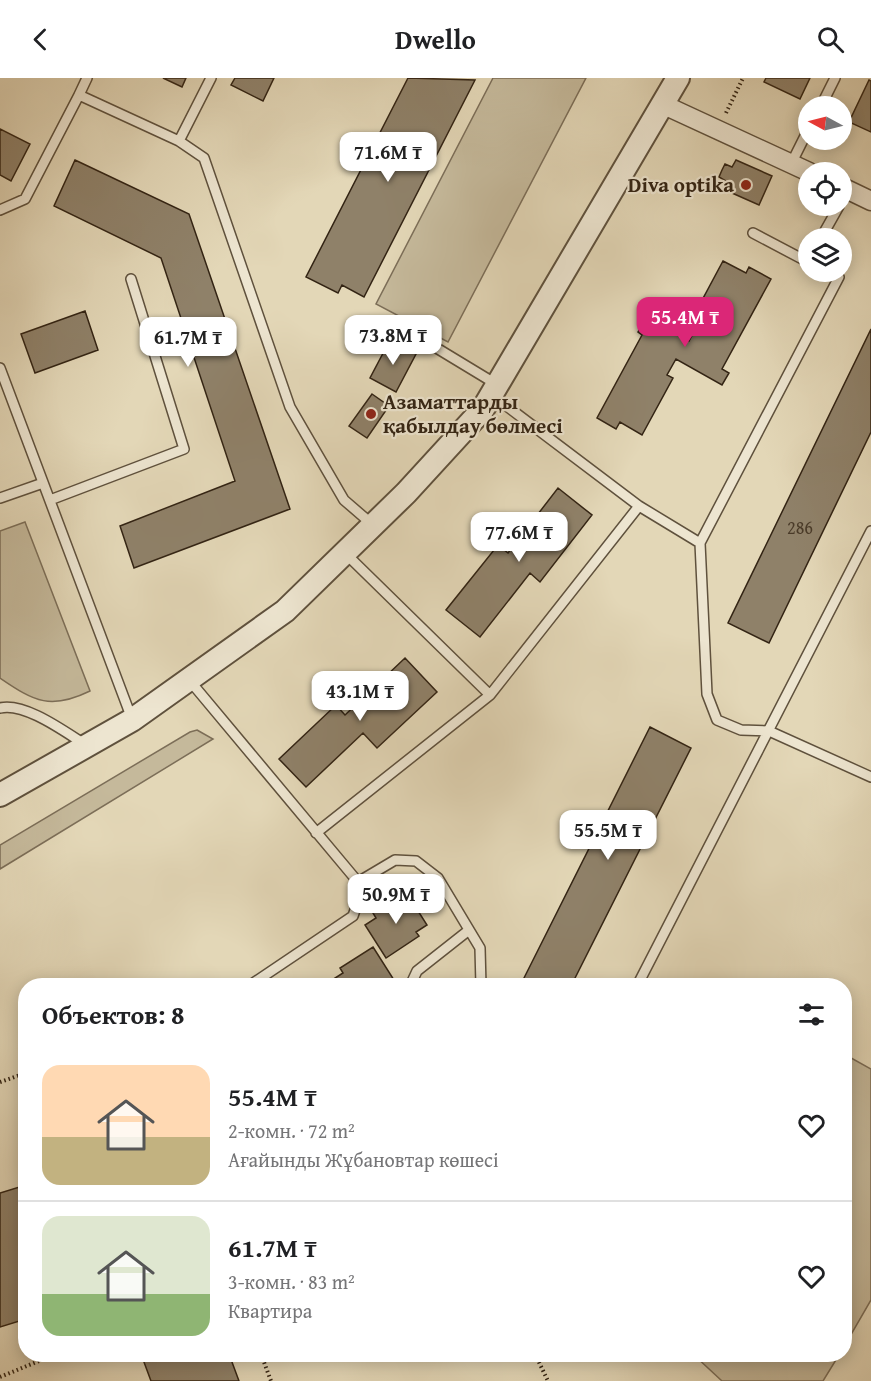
<!DOCTYPE html>
<html lang="ru">
<meta charset="utf-8">
<style>
body{margin:0;font-family:"Gentium Book Plus",serif;background:#f2f2f2;color:#202124;height:100vh;display:flex;flex-direction:column;font-size:22px;white-space:nowrap}
*{box-sizing:border-box;margin:0}
p{font-size:20px;color:#757577}
.icon{flex:none;width:33px;height:33px;fill:none;stroke:currentColor;stroke-width:2;stroke-linecap:round;stroke-linejoin:round}
.map{position:relative;flex:1;overflow:hidden}
.details{position:absolute;left:18px;top:900px;width:834px;height:384px;display:flex;flex-direction:column;background:#fff;border-radius:24px;box-shadow:0 3px 15px #0003}
.details>*{flex:none}
.needle{width:39px;rotate:277deg}
.tools{position:absolute;left:798px;top:18px;display:grid;gap:12px}
.tools a{display:grid;place-items:center;width:54px;height:54px;border-radius:50%;background:#fff;box-shadow:0 3px 15px #0003;font-size:30px}
.price{position:absolute;translate:-50% -51px;padding:0 14px;border-radius:12px;background:#fff;color:#222;font-size:20px;line-height:39px;filter:drop-shadow(0 2px 3px #0008)}
.price::after{content:'';position:absolute;left:50%;top:36px;width:18px;height:14px;margin-left:-9px;background:inherit;clip-path:polygon(0 0,100% 0,50% 100%)}
.price.on{background:#db2777;color:#fff}
ul{padding:0;list-style:none}
li{display:flex;align-items:center;gap:18px;height:150px;padding:0 24px}
li+li{border-top:2px solid #e0e0e0}
li span{display:grid;place-items:center;flex:none;width:168px;height:120px;border-radius:18px;color:#555}
li>.icon{margin-inline-start:auto}
span .icon{width:72px;height:72px;fill:#fffc;stroke-width:1}
li b{font-size:26px}
h2{display:flex;justify-content:space-between;align-items:center;height:72px;padding:0 24px;font-size:26px}
header{display:flex;justify-content:space-between;align-items:center;height:78px;padding:0 24px;background:#fff;font-size:27px;font-weight:700}
.map>svg:first-child{display:block}
.green{fill:#c5b99b;stroke:#7c6e58;stroke-width:1.5}
.building{fill:#8f8169;stroke:#332414;stroke-width:1.5}
.lines{fill:none;stroke-linecap:round;stroke-linejoin:round}
.service-casing{stroke:#5f513d;stroke-width:12}
.minor-casing{stroke:#5f513d;stroke-width:21}
.tertiary-casing{stroke:#5f513d;stroke-width:26}
.path{stroke:#332414;stroke-width:4;stroke-dasharray:1.5 3;stroke-linecap:butt}
.service{stroke:#ede5d0;stroke-width:9}
.minor{stroke:#ede5d0;stroke-width:18}
.tertiary{stroke:#ede5d0;stroke-width:22}
.poi-dot{fill:#8f2418;stroke:#ede5d0;stroke-width:2}
.labels{text-anchor:middle;stroke-width:4.5;stroke-linejoin:round;paint-order:stroke}
.number-label{font-size:18px;fill:#4a3b29}
.poi-label{font-size:21px;font-weight:bold;fill:#332414;stroke:#ede5d0;text-anchor:end}
</style>
<header><svg class="icon" aria-label="back" viewBox="0 0 24 24"><path d="M15 5l-7 7 7 7"/></svg>Dwello<svg class="icon" aria-label="search" viewBox="0 0 24 24"><circle cx="10" cy="10" r="6"/><path d="M15 15l6 6"/></svg></header>
<div class="map">
<svg width="871" height="1303" viewBox="0 0 871 1303">
<rect width="100%" height="100%" fill="#e3d7b7"/>
<filter id="stains"><feTurbulence type="fractalNoise" baseFrequency=".00333" numOctaves="4"/><feColorMatrix values="0 0 0 0 .2 0 0 0 0 .09 0 0 0 0 .02 0 0 0 .5 -.17"/></filter>
<radialGradient id="worn" r=".72"><stop offset=".6" stop-color="#630" stop-opacity="0"/><stop offset="1" stop-color="#630" stop-opacity=".3"/></radialGradient>
<path class="green" d="M 493,0 L 586,0 L 448,264 L 376,226 Z
M 25,444 L 90,613 C 51,632 35,624 0,600 L 0,453 Z
M 197,652 L 213,661 L 0,791 L 0,767 L 190,654 Z
M 844,976 L 871,991 L 871,1222 L 845,1267 Z
M 694,1277 L 839,1277 L 823,1303 L 722,1303 Z"/>
<path class="building" d="M 163,0 L 186,0 L 182,9 Z
M 235,0 L 274,0 L 263,23 L 231,7 Z
M 408,0 L 475,2 L 364,219 L 342,207 L 338,215 L 306,199 Z
M 766,0 L 810,0 L 800,21 L 764,4 Z
M 869,2 L 871,3 L 871,54 L 849,44 Z
M 0,51 L 30,66 L 11,103 L 0,97 Z
M 75,82 L 189,136 L 290,431 L 134,490 L 120,448 L 235,403 L 161,180 L 54,128 Z
M 736,82 L 772,98 L 759,127 L 723,111 L 726,103 L 719,99 L 722,92 L 725,86 L 732,89 Z
M 723,183 L 746,195 L 749,189 L 771,201 L 722,291 L 729,295 L 722,307 L 676,281 L 667,297 L 673,300 L 642,357 L 620,344 L 616,351 L 597,340 L 642,257 L 638,254 L 646,240 L 689,263 L 699,244 L 692,241 Z
M 85,233 L 98,272 L 35,295 L 21,256 Z
M 871,251 L 871,354 L 769,565 L 728,545 Z
M 390,262 L 416,276 L 396,314 L 370,300 Z
M 372,316 L 389,328 L 367,360 L 349,348 Z
M 558,410 L 592,437 L 540,504 L 530,495 L 480,559 L 446,532 L 498,467 L 508,475 Z
M 405,580 L 437,614 L 377,670 L 363,655 L 306,709 L 279,681 L 336,627 L 345,637 Z
M 650,649 L 691,670 L 571,908 L 520,908 Z
M 406,814 L 427,847 L 416,854 L 419,858 L 386,880 L 365,847 L 376,840 L 373,835 Z
M 373,869 L 394,902 L 385,908 L 336,908 L 332,902 L 343,895 L 340,890 Z
M 26,1107 L 26,1241 L 0,1249 L 0,1115 Z
M 141,1276 L 229,1276 L 239,1303 L 151,1303 Z"/>
<g class="lines">
<defs>
<path id="service" d="M 79,17 L 87,0
M 821,28 L 835,0
M 179,63 L 204,80 L 290,329 L 344,422 L 373,447
M 791,86 L 808,52
M 0,132 L 25,121 L 79,17 L 179,63 L 211,0
M 753,155 L 808,184
M 821,160 L 839,128
M 425,263 L 496,306
M 0,290 L 132,641
M 492,317 L 639,428 L 700,465 L 707,616 L 717,642 L 741,652 L 769,653 L 871,699
M 0,420 L 43,405
M 50,422 L 184,371 L 131,201
M 700,465 L 839,199 L 827,194
M 345,475 L 490,617
M 190,603 L 358,804 L 359,820 L 353,838 L 249,908
M 0,630 C 25,624 65,654 86,667
M 316,755 L 490,617 L 639,428
M 358,804 L 395,782 L 416,783 L 438,800 L 480,870 L 481,908
M 410,908 L 417,893 L 469,852
M 637,908 L 871,453"/>
<path id="minor" d="M 664,27 L 809,94
M 842,109 L 871,123"/>
<path id="tertiary" d="M 0,717 L 132,642 L 285,533 L 406,415 L 483,331 L 678,0"/>
</defs>
<use href="#service" class="service-casing"/>
<use href="#minor" class="minor-casing"/>
<use href="#tertiary" class="tertiary-casing"/>
<path class="path" d="M 726,35 L 743,0
M 0,1004 L 26,995
M 261,1276 L 271,1303
M 535,1276 L 548,1303
M 0,1299 L 56,1276"/>
<use href="#service" class="service"/>
<use href="#minor" class="minor"/>
<use href="#tertiary" class="tertiary"/>
</g>
<g class="poi-dot">
<circle cx="746" cy="107" r="6"/>
<circle cx="371" cy="336" r="6"/>
</g>
<g class="labels">
<g class="number-label">
<text x="800" y="456">286</text>
</g>
<g class="poi-label">
<text x="734" y="114">Diva optika</text>
<text x="383" y="331" text-anchor="start">Азаматтарды<tspan x="383" dy="24">қабылдау бөлмесі</tspan></text>
</g>
</g>
<rect width="100%" height="100%" filter="url(#stains)"/>
<rect width="100%" height="100%" fill="url(#worn)"/>
</svg>
<div class="tools">
<a><svg class="needle" viewBox="-14 -14 28 28"><path d="M0-13l5 13h-10z" fill="#e53935"/><path d="M0 13l5-13h-10z" fill="#757577"/></svg></a>
<a><svg class="icon" aria-label="locate" viewBox="0 0 24 24"><circle cx="12" cy="12" r="6"/><path d="M12 2v4M12 18v4M2 12h4M18 12h4"/></svg></a>
<a><svg class="icon" aria-label="layers" viewBox="0 0 24 24"><path d="M12 4l9 5-9 5-9-5zM3 14l9 5 9-5"/></svg></a>
</div>
<b class="price" style="left:388px;top:105px">71.6M ₸</b>
<b class="price on" style="left:685px;top:270px">55.4M ₸</b>
<b class="price" style="left:393px;top:288px">73.8M ₸</b>
<b class="price" style="left:188px;top:290px">61.7M ₸</b>
<b class="price" style="left:519px;top:485px">77.6M ₸</b>
<b class="price" style="left:360px;top:644px">43.1M ₸</b>
<b class="price" style="left:608px;top:783px">55.5M ₸</b>
<b class="price" style="left:396px;top:847px">50.9M ₸</b>
<section class="details">
<h2>Объектов: 8<svg class="icon" aria-label="filters" viewBox="0 0 24 24"><path d="M4 7h16M4 17h16"/><circle cx="9" cy="7" r="2"/><circle cx="15" cy="17" r="2"/></svg></h2>
<ul>
<li><span style="background:linear-gradient(#ffd9b3 60%,#c2b280 0)"><svg class="icon" aria-label="home" viewBox="0 0 24 24"><path d="M3 11l9-7 9 7M6 9v11h12V9"/></svg></span><div><b>55.4M ₸</b><p>2-комн. · 72 m²</p><p>Ағайынды Жұбановтар көшесі</p></div><svg class="icon" aria-label="heart" viewBox="0 0 24 24"><path d="M12 20l-8-8c-3-5 5-10 8-4 3-6 11-1 8 4z"/></svg></li>
<li><span style="background:linear-gradient(#dfe7d0 65%,#8fb573 0)"><svg class="icon" aria-label="home" viewBox="0 0 24 24"><path d="M3 11l9-7 9 7M6 9v11h12V9"/></svg></span><div><b>61.7M ₸</b><p>3-комн. · 83 m²</p><p>Квартира</p></div><svg class="icon" aria-label="heart" viewBox="0 0 24 24"><path d="M12 20l-8-8c-3-5 5-10 8-4 3-6 11-1 8 4z"/></svg></li>
</ul>
</section>
</div>
